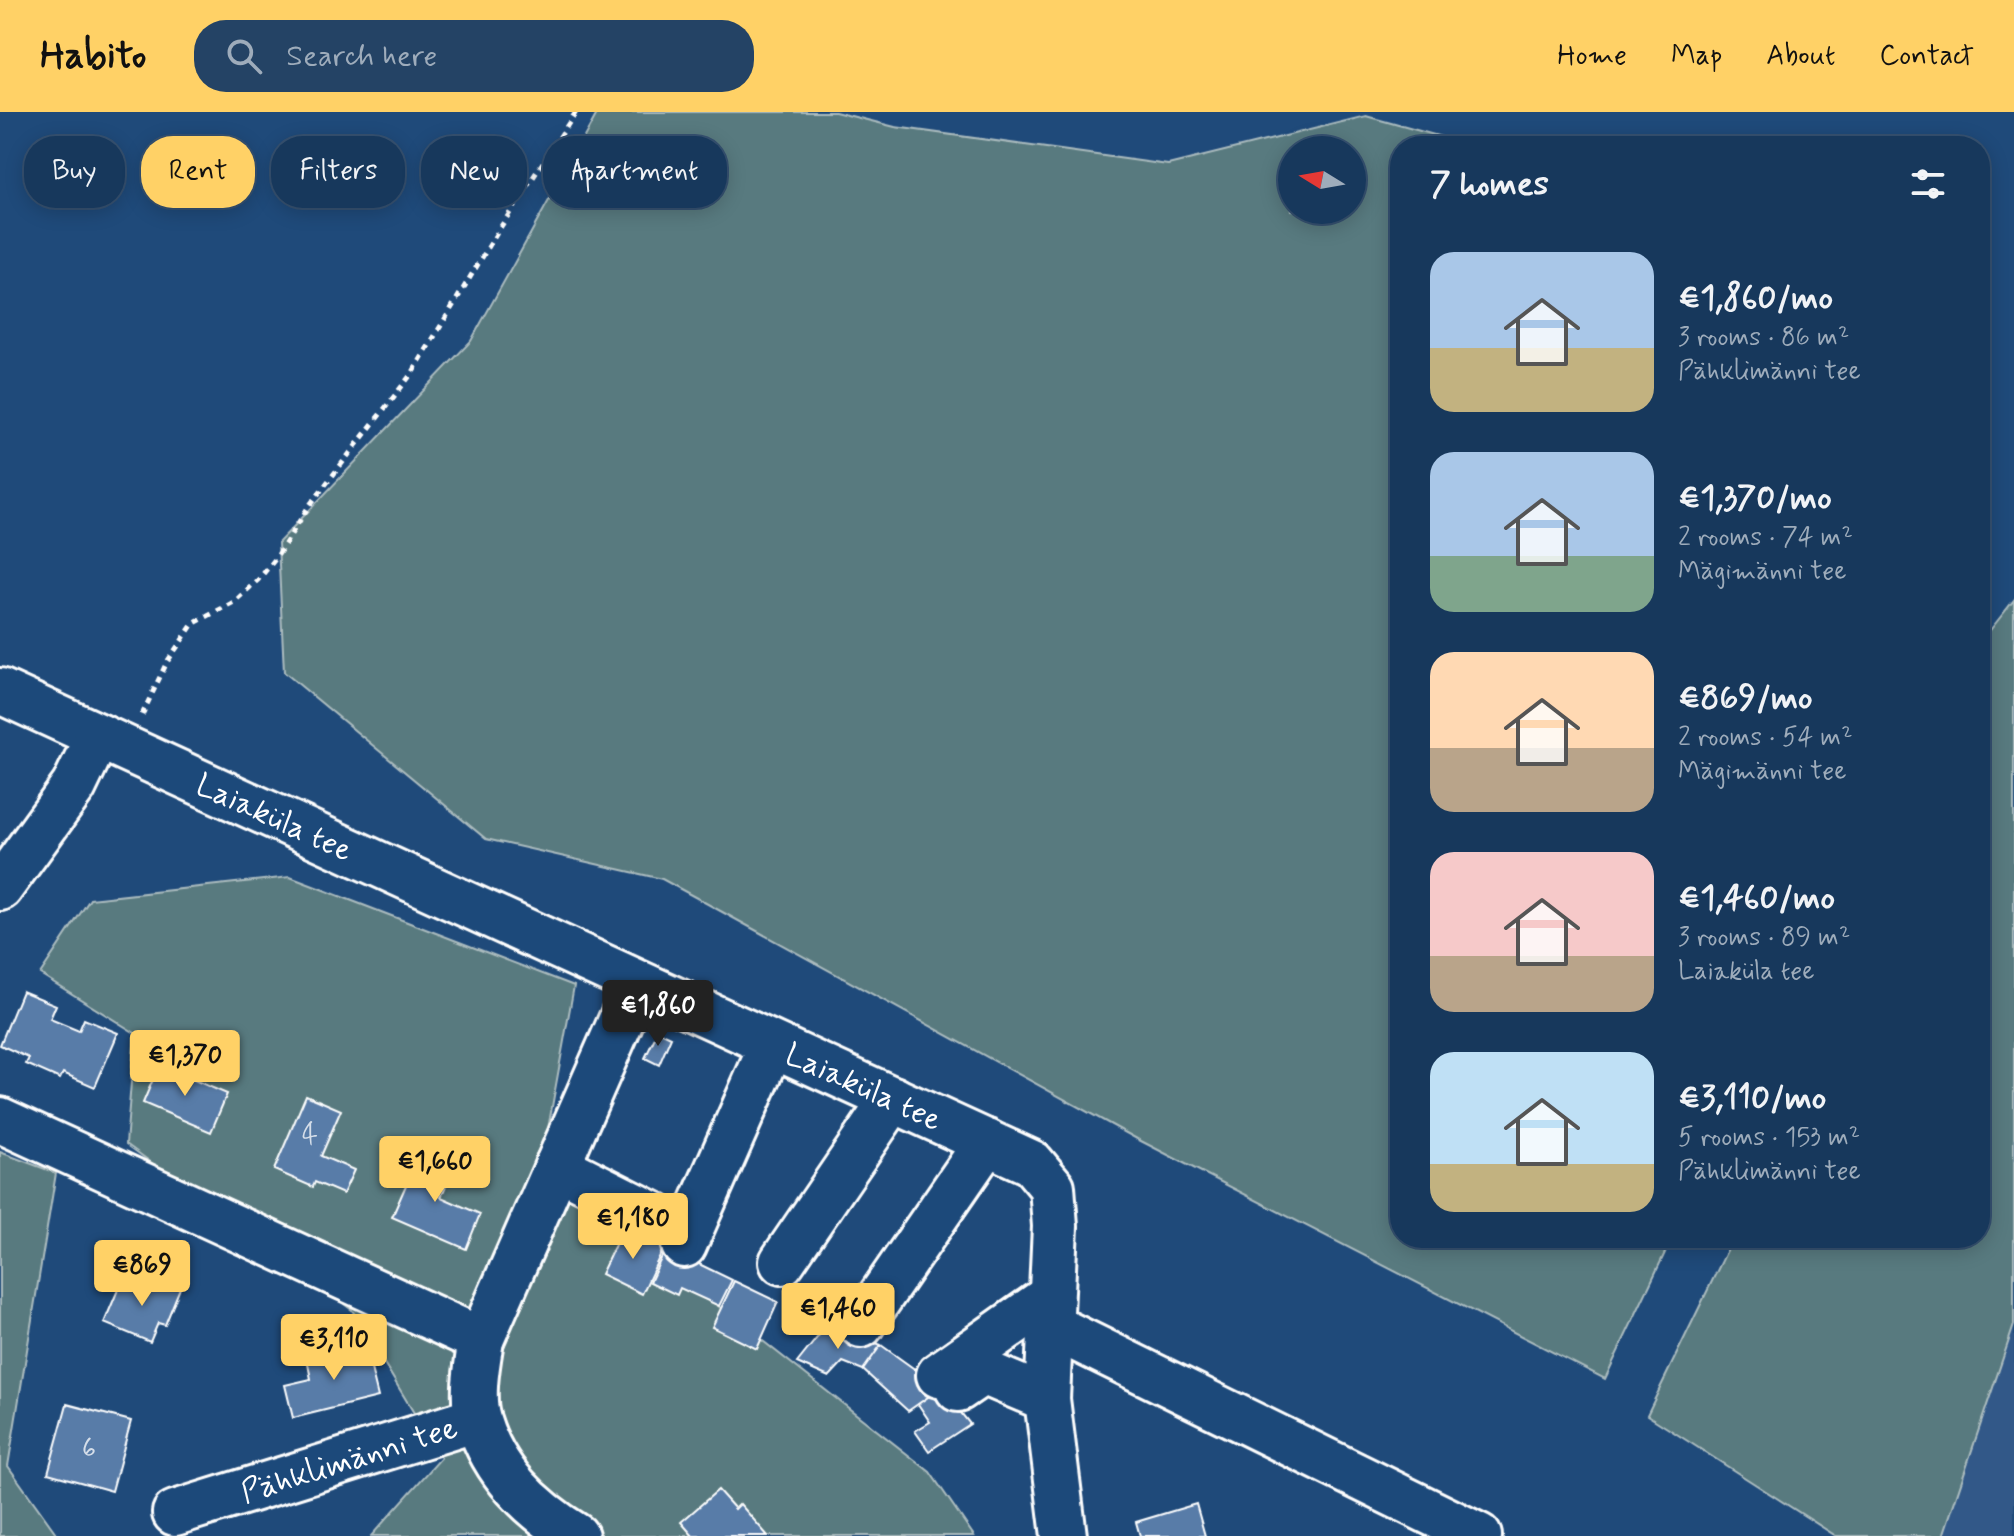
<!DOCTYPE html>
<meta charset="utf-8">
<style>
body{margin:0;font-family:Mynerve,sans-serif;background:#244365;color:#f1f3f6;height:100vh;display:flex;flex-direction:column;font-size:30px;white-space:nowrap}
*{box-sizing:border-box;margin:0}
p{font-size:26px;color:#9eacbb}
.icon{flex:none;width:44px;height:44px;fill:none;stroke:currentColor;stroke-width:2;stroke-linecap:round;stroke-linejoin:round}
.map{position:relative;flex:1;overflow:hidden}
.side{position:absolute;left:1390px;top:24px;width:600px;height:1112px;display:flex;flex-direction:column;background:#17385c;border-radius:32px;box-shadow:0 4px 20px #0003,0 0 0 2px #365272}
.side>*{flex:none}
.top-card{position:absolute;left:24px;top:24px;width:760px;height:72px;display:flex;gap:16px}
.needle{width:52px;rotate:281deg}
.tools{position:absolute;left:1278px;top:24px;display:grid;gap:16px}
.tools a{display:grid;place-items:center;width:88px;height:88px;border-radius:50%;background:#17385c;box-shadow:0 4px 20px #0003,0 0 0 2px #365272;font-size:40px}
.price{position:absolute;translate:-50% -68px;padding:0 18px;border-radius:8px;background:#ffd166;color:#111;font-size:26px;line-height:52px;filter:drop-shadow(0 2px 4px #0008)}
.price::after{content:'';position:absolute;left:50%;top:48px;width:24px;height:18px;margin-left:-12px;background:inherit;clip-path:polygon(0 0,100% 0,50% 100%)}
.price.active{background:#222;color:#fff}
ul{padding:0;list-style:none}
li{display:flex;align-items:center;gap:24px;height:200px;padding:0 40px}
li span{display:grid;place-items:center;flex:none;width:224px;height:160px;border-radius:24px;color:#555}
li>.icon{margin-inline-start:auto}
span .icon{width:96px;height:96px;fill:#fffc;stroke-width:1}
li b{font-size:34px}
h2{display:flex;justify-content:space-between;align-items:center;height:96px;padding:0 40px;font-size:34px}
.pill{padding:0 28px;border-radius:32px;background:#17385c;box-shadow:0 4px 20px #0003,0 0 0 2px #365272;font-size:28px;line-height:72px}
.pill.active{background:#ffd166;color:#111}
header{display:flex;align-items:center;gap:48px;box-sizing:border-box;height:112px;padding:0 40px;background:#ffd166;color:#111}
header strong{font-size:38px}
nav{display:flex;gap:44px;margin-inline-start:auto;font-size:28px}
.search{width:560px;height:72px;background:#244365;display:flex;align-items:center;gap:20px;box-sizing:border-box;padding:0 28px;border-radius:32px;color:#9eacbb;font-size:30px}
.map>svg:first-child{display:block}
.built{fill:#305988}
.green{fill:#587a7f;stroke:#acbcbf;stroke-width:2;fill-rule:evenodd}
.building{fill:#587ca8;stroke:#fff;stroke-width:2}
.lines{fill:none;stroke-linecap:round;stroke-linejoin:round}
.minor-casing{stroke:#fff;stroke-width:50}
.path{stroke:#fff;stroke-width:5;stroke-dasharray:6 6;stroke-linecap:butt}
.minor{stroke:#1f4a7a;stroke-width:44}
.labels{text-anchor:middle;stroke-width:6;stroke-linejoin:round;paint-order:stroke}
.number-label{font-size:28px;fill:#d5dee9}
.street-label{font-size:32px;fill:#fff;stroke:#1f4a7a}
</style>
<header>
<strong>Habito</strong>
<div class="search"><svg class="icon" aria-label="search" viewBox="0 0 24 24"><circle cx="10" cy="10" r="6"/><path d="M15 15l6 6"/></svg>Search here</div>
<nav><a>Home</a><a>Map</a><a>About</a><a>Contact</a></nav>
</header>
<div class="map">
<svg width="2014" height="1424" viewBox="0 0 2014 1424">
<rect width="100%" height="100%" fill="#1f4a7a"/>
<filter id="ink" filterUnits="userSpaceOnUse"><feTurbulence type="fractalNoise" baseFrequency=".0125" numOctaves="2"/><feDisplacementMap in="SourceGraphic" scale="16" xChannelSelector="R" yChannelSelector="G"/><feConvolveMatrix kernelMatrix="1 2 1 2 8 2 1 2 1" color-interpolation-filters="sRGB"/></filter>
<g filter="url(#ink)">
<path class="built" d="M 2014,1213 L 2014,1424 L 1943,1424 Z"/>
<path class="green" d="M 598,0 L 835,0 L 895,15 L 1168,53 L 1366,4 L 1474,34 L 1400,34 L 1400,1126 L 1672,1126 L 1605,1267 L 1137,1027 L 662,767 L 486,727 L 284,560 L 278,431 L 471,229 ZM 1352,38 L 1352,98 L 1292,98 L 1292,38 Z
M 2014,488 L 2014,1213 L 1943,1424 L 1836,1424 L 1647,1303 L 1733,1126 L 1980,1126 L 1980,531 Z
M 290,765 L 574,874 L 541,1055 L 930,1360 L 974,1424 L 371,1424 L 441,1346 L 352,1198 L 126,1032 L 135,921 L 40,862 L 90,787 Z
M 0,1040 L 56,1061 L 8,1354 L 58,1424 L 0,1424 Z"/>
<path class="building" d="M 22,879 L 56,893 L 50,907 L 79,919 L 84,907 L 118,921 L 95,975 L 63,961 L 60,967 L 26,952 L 29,946 L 0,933 Z
M 658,919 L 671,925 L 659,953 L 645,946 Z
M 159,953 L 227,982 L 211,1020 L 143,991 Z
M 306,983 L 341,998 L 321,1044 L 354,1058 L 343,1082 L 315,1070 L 313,1075 L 274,1058 Z
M 420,1041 L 454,1056 L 441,1085 L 480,1102 L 466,1137 L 392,1105 Z
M 623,1116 L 664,1135 L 642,1182 L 601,1162 Z
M 666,1136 L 732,1168 L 719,1194 L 680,1176 L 677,1183 L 650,1170 Z
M 156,1166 L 180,1176 L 165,1213 L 158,1211 L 150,1230 L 104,1211 L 122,1168 L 150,1180 Z
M 734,1169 L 778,1190 L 757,1237 L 712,1215 Z
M 828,1212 L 881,1233 L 863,1258 L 843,1250 L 829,1265 L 797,1251 Z
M 365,1232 L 378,1285 L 293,1306 L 285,1273 L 311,1267 L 307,1247 Z
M 881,1233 L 941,1276 L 908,1299 L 863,1258 Z
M 941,1276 L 970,1312 L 929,1339 L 915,1319 L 930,1310 L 918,1292 Z
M 67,1292 L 131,1309 L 112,1379 L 48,1361 Z
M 718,1378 L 735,1397 L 740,1392 L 768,1424 L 693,1424 L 681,1410 Z
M 1196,1392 L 1205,1424 L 1140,1424 L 1136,1410 Z"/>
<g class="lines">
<defs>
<g id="minor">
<path id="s1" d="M 0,579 L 1032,1051 L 1052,1075 L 1055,1114 L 1047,1287 L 1064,1424"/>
<path d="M 0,776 L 74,674 L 98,624"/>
<path d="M 0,1008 L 481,1228"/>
<path d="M 557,1054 L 656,1104"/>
<path d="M 684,1133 L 772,933"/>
<path d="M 782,1150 L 893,987"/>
<path d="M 861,1213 L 987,1030"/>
<path d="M 1051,1214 L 1479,1424"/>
<path d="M 939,1263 L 1051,1184"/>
<path d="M 958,1277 L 983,1260 L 1047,1287"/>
<path id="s2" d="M 175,1401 L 477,1307"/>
<path d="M 576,1424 C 531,1396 494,1361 478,1308 C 471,1284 477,1253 481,1228 L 637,872"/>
</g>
</defs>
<use href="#minor" class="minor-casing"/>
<path class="path" d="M 142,603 L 167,550 L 193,512 L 234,490 L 258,468 L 276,446 L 309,394 L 413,260 L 498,119 L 576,0"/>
<use href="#minor" class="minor"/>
</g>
</g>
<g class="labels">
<g class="number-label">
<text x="310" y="1031">4</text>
<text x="89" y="1345">6</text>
</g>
<g class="street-label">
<text dy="11" stroke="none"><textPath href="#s1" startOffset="302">Laiaküla tee</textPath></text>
<text dy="11" stroke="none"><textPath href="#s1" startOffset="950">Laiaküla tee</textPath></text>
<text dy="11" stroke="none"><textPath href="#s2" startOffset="182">Pähklimänni tee</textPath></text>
</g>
</g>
</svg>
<div class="tools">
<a><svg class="needle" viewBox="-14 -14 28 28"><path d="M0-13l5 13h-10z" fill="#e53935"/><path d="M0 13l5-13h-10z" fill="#9eacbb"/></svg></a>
</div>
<b class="price active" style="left:658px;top:936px">€1,860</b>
<b class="price" style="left:185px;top:986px">€1,370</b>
<b class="price" style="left:435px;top:1092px">€1,660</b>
<b class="price" style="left:633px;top:1149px">€1,180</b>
<b class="price" style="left:142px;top:1196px">€869</b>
<b class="price" style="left:838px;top:1239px">€1,460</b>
<b class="price" style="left:334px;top:1270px">€3,110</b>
<div class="top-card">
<a class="pill">Buy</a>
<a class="pill active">Rent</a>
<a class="pill">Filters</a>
<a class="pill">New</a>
<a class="pill">Apartment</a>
</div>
<section class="side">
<h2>7 homes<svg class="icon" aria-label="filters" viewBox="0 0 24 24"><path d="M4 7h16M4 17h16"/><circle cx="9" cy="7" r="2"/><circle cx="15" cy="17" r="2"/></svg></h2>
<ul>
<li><span style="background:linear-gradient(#a9c7e8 60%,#c2b280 0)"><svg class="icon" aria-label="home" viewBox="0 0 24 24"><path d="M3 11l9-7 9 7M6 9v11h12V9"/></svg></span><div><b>€1,860/mo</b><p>3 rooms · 86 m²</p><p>Pähklimänni tee</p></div></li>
<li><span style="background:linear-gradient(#a9c7e8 65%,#7fa58c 0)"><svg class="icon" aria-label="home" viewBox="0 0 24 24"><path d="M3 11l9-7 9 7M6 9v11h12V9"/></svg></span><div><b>€1,370/mo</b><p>2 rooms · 74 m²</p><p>Mägimänni tee</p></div></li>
<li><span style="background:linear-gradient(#ffd9b3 60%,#b9a48a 0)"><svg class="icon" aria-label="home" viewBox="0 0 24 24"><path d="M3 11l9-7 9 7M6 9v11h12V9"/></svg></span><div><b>€869/mo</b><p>2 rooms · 54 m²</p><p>Mägimänni tee</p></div></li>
<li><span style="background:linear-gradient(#f6c9c9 65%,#b9a48a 0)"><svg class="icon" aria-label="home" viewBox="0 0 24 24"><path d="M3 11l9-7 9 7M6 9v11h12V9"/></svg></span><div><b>€1,460/mo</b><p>3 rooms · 89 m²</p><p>Laiaküla tee</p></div></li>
<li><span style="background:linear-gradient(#bfe0f5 70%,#c2b280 0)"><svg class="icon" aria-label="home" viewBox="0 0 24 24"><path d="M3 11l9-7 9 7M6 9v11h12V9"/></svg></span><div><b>€3,110/mo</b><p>5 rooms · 153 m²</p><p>Pähklimänni tee</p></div></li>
</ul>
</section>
</div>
